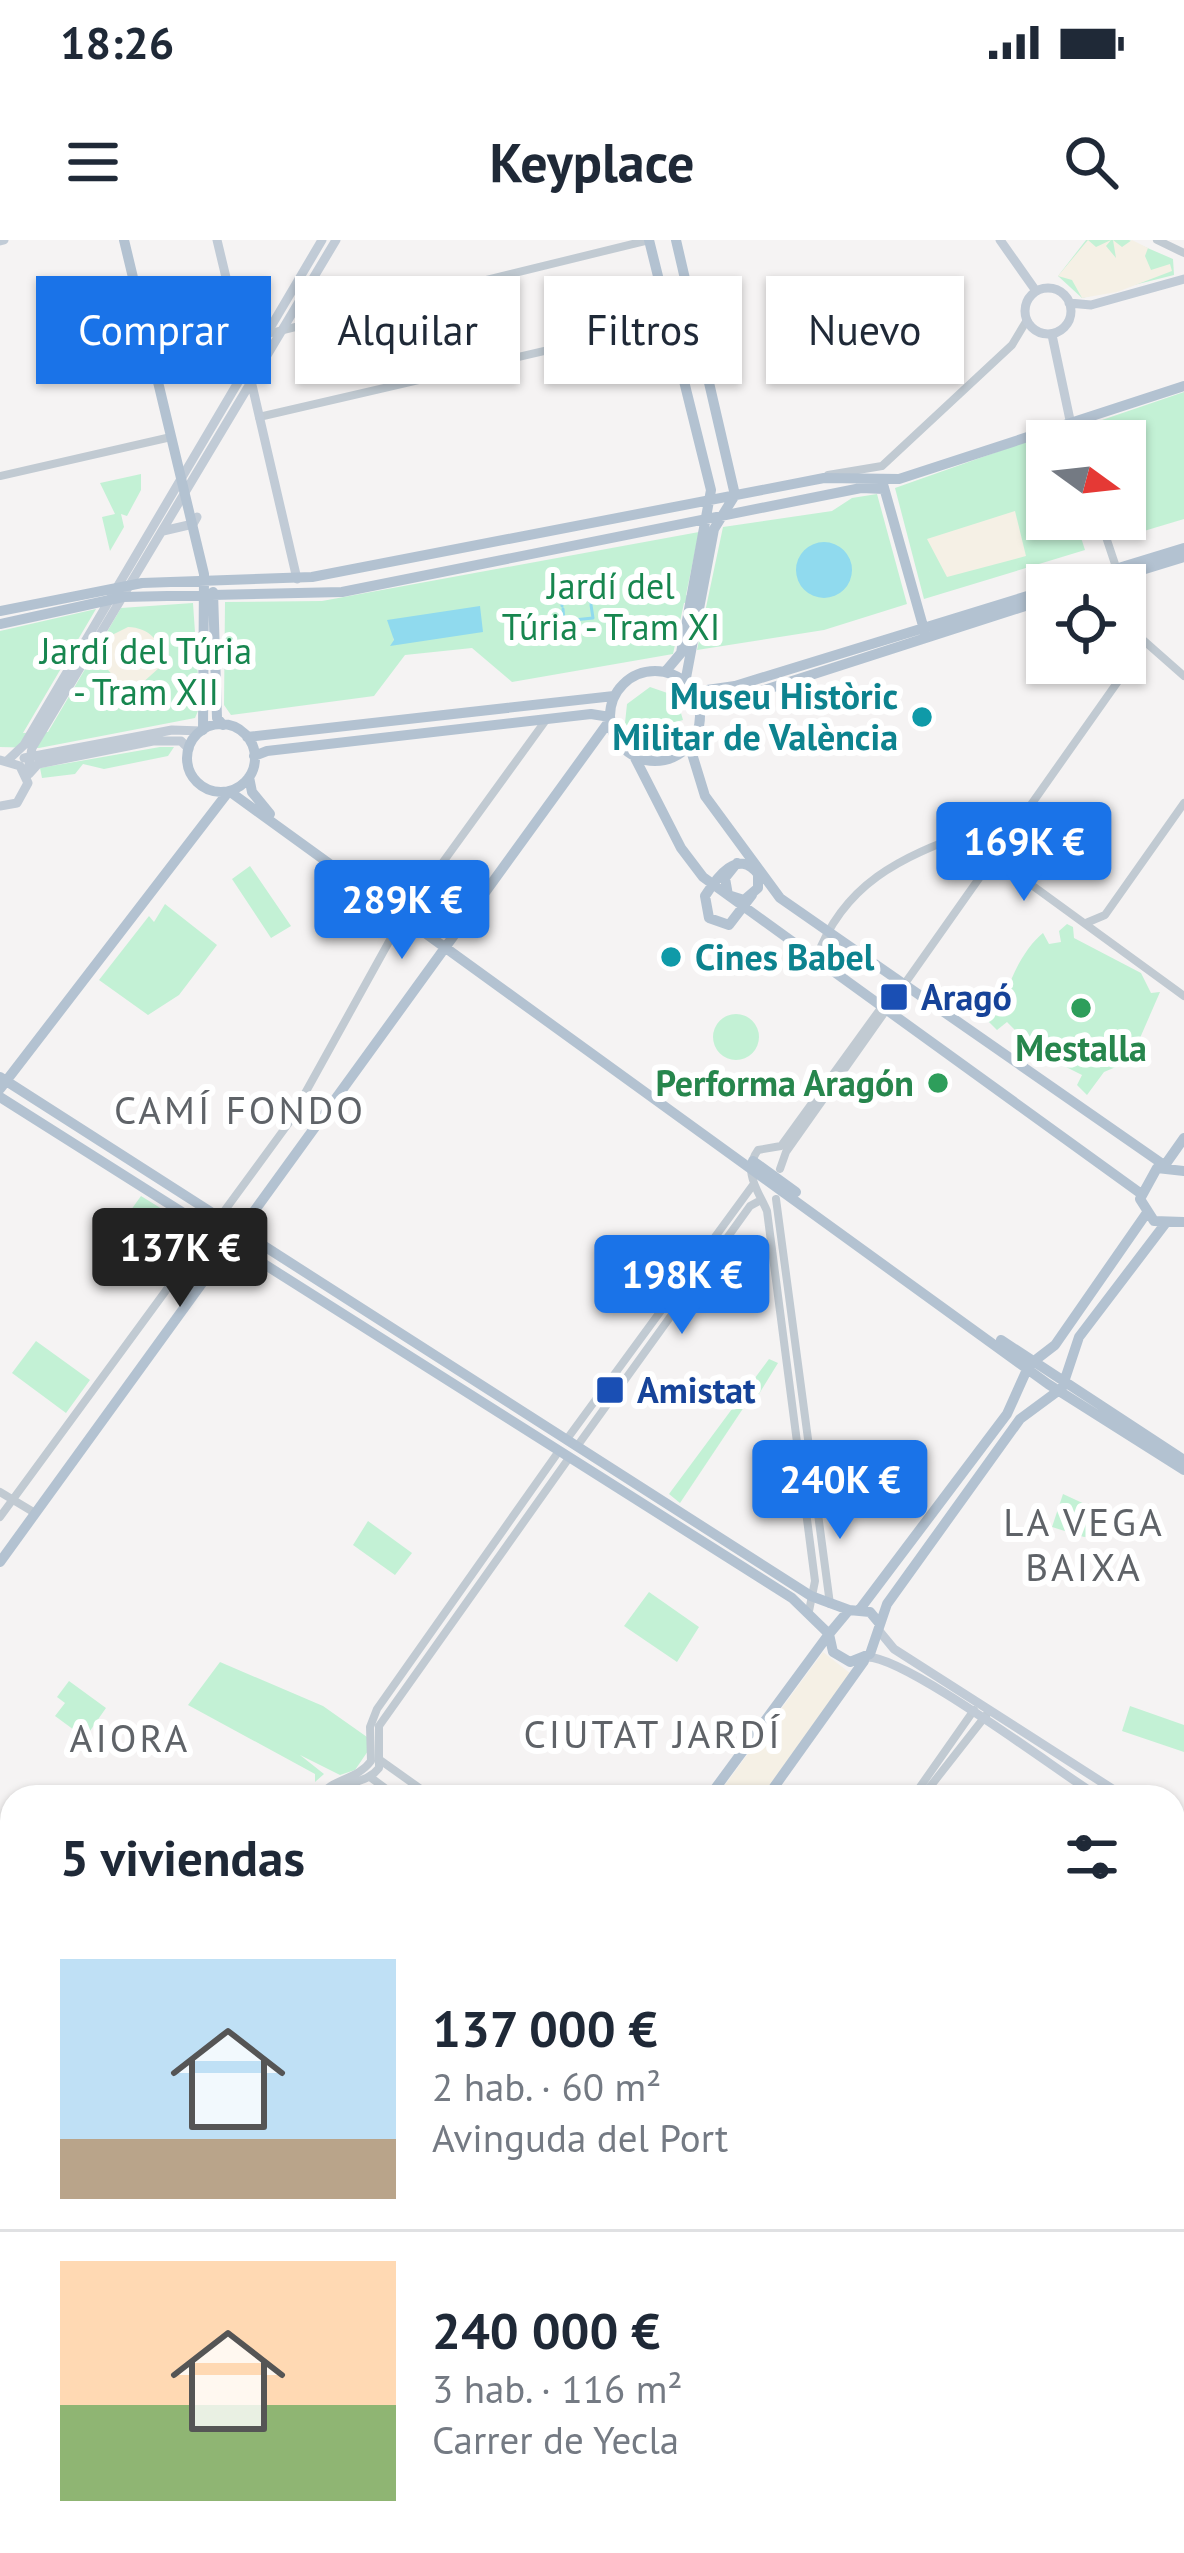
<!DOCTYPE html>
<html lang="es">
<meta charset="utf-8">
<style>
body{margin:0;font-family:"PT Sans",sans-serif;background:#f6f6f7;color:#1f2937;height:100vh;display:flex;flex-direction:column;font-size:45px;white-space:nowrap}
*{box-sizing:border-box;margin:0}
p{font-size:39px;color:#747a83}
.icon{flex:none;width:66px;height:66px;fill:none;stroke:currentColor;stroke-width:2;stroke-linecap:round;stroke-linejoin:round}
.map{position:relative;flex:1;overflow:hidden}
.panel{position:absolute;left:0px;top:1545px;width:1185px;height:768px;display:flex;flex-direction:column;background:#fff;border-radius:36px 36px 0 0;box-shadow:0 3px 9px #0004}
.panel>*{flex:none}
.hud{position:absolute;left:36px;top:36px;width:1113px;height:108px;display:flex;gap:24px}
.needle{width:78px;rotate:105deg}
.controls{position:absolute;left:1026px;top:180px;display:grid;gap:24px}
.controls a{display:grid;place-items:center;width:120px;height:120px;border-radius:0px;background:#fff;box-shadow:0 3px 9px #0004;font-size:60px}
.price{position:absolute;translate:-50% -102px;padding:0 27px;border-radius:12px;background:#1a73e8;color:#fff;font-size:39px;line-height:78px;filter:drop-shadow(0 3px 6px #0008)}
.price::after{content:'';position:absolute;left:50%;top:72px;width:36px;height:27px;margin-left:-18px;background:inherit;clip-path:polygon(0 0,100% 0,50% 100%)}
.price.active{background:#222;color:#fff}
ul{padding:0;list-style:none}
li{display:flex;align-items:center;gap:36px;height:300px;padding:0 60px}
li+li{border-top:3px solid #e0e1e3}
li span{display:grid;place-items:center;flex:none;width:336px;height:240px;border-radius:0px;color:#555}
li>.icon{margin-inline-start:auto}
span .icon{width:144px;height:144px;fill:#fffc;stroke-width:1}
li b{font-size:51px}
h2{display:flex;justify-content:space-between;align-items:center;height:144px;padding:0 60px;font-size:51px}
.chip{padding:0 42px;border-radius:0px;background:#fff;box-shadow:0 3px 9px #0004;font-size:42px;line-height:108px}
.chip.active{background:#1a73e8;color:#fff}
.status{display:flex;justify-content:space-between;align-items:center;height:84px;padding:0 60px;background:#fff;direction:ltr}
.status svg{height:33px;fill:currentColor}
header{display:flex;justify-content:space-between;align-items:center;height:156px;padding:0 60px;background:#fff;font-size:54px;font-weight:700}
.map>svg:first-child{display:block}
.green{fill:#c3f1d5;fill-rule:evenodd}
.sand{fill:#f5f0e5}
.water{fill:#90daee}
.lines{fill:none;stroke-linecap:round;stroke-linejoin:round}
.stream{stroke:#90daee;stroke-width:3}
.tertiary{stroke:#c1cad2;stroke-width:8}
.secondary{stroke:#c1cbd6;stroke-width:9}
.primary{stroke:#b3c2d1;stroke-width:10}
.tram{stroke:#b5b8bd;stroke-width:3}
.culture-dot{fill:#0f9aa8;stroke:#fff;stroke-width:4.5}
.transit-dot{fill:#1a4fb4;stroke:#fff;stroke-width:4.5}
.leisure-dot{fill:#2e9e5b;stroke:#fff;stroke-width:4.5}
.labels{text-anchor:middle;stroke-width:12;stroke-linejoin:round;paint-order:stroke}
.park-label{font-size:36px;fill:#17864f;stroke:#fff}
.culture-label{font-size:36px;font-weight:bold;fill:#0d838f;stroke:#fff;text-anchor:end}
.transit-label{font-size:36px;font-weight:bold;fill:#164399;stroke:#fff;text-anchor:start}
.leisure-label{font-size:36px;font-weight:bold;fill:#27864d;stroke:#fff}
.neighbourhood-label{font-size:39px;letter-spacing:3px;fill:#5f6368;stroke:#fff}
</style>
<div class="status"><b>18:26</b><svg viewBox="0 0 49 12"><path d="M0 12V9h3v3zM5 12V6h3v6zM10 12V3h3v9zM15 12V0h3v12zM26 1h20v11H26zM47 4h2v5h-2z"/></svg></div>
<header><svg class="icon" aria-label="menu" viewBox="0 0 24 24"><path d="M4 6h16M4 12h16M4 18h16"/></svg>Keyplace<svg class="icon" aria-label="search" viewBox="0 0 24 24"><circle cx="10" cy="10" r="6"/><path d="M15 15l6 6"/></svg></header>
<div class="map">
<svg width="1184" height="2313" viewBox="0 0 1184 2313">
<rect width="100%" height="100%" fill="#f5f3f3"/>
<path class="green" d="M 1086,0 L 1129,0 L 1173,19 L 1174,35 L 1082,58 L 1058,36 Z
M 1184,152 L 1184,279 L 1134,294 L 1125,265 L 1125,201 L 1105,201 L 1099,181 Z
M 1048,194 L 1047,279 L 1075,279 L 1085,310 L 924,359 L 895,248 Z
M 141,234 L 141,250 L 127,276 L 121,274 L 124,287 L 110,311 L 102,277 L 115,274 L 100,243 Z
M 877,254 L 907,364 L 824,390 L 697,410 L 723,287 L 832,271 L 852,258 Z
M 699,292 L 686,355 L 695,361 L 684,363 L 673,414 L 512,442 L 472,408 L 405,415 L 374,456 L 231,475 L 224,465 L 225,362 L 322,361 ZM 477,372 L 479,389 L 394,401 L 391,384 Z
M 193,363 L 200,466 L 195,478 L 39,508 L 0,507 L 0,391 L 96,369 L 23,493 L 48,492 L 121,368 Z
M 650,447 L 676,456 L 683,480 L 631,495 L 625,483 L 627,464 Z
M 160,507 L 174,507 L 168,516 L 104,529 L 83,524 L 75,534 L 42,538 L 40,528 Z
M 250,626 L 291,686 L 271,698 L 232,639 Z
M 165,664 L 217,705 L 179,755 L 148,775 L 99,740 L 149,676 L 154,682 Z
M 1067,684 L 1073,687 L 1074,698 L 1141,733 L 1151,753 L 1160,752 L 1130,821 L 1104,832 L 1087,855 L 1077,845 L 1082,835 L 1018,803 L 1021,796 L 1007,782 L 997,790 L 987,780 L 994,771 L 1004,773 C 1004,747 1023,709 1043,693 L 1049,704 L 1061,702 L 1059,691 Z
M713 797a23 23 0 1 1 46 0a23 23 0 1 1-46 0Z
M 141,956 L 183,982 L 159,1017 L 118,988 Z
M 36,1101 L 90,1140 L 66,1173 L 12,1133 Z
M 769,1119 L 778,1123 L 751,1167 L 746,1164 L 680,1263 L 669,1254 Z
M 1063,1254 L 1102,1272 L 1099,1294 L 1084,1297 L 1052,1287 Z
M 368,1281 L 412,1313 L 395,1335 L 353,1305 Z
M 649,1352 L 699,1387 L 677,1422 L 624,1386 Z
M 220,1422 L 323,1466 L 367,1497 L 368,1511 L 355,1530 L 340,1535 L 300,1515 L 324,1534 L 315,1542 L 315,1534 L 188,1465 Z
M 69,1441 L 106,1468 L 85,1498 L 55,1476 L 65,1463 L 57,1457 Z
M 1130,1466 L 1184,1485 L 1184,1512 L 1122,1491 Z"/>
<path class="sand" d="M 1088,0 L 1096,7 L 1111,0 L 1106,6 L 1116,18 L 1113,0 L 1122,7 L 1132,0 L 1148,8 L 1145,16 L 1151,30 L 1170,24 L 1172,31 L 1117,52 L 1082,58 L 1072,40 L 1058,36 Z
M 1015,271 L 1026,316 L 947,337 L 927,299 Z
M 128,387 C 152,388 164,404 160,427 L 140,445 L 121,445 L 103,424 L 110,396 Z
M 823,1412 L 850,1433 L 761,1557 L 716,1557 Z"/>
<path class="water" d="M796 330a28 28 0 1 1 56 0a28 28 0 1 1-56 0Z
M 480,366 L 483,392 L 390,406 L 394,400 L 387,380 Z"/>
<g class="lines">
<path class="stream" d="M 562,366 L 561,354 L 589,350 L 590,362
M 563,369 L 564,381 L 593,378 L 591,365"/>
<path class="tertiary" d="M 1157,0 L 1184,13
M 267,94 L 649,0
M 259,177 L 669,82
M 1070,182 L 1076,201
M 828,235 L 882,226 L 1012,105 L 1027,80
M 0,236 L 171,197
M 1100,279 L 1122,345
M 1125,353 L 1137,385
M 1142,399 L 1184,436
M 981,589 L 1000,622 L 1184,756
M 1086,683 L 1105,675 L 1184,563
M 816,719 C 843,644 900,617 971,592 C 989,586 1008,583 1024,573
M 780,929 L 786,912 L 1126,430 L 1139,408 L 1136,383
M 776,959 L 830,1364
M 567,1199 L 753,945
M 578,1205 L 750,966 L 761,960
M 0,1252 L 35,1273
M 0,1277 L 288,884 L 401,680 L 546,480
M 809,1371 L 815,1341 L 767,971 C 758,950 742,932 758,910 L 781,906 L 881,768
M 380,1520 L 432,1557
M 370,1537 L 397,1557
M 318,1557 C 333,1538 357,1540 371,1521 L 370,1487 L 377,1469 L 559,1211
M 326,1557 C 342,1540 365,1546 379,1528 L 379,1486 L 569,1218
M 913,1557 L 974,1470
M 922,1557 L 987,1474
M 81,2313 L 85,2301
M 481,2313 L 488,2301"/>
<path class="secondary" d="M 217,0 L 248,129
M 1000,0 L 1036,51
M 0,1 L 4,0
M1025 71a23 23 0 1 1 46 0a23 23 0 1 1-46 0Z
M 1069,63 L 1091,65 L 1184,39
M 1052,95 L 1070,180
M 252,145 L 297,339
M 163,291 L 193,284 L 197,277
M 24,518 L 172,490 L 202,491
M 0,520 L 20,526 L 28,543 L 17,563 L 0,566
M 8,520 L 24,505 L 322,0
M 29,534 L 38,524 L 153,501 L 181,501 L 189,509
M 27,536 L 32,508 L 336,0
M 880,1392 L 894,1409 L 1125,1557
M 867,1417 C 907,1417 1056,1530 1099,1557
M 1173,1589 L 1184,1596
M 1173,1607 L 1184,1615"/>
<path class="primary" d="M 124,0 L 204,334 L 203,490
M 649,0 L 711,250 L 681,413 L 665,432
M 676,0 L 735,255 L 714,289 L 685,443
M 883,244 L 925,393
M 1063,345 L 1184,308
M 1093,345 L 1184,317
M 213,352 L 217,478 L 223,485
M 0,371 L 142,343 L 312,337 L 824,238 L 899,239 L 1184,146
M 0,384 L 123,357 L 342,352 L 861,248 L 884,249
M610 476a45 45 0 1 1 90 0a45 45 0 1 1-90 0Z
M 693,452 L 735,446 L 1047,350
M 699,471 L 1047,359
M187 518a34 34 0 1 1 68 0a34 34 0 1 1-68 0Z
M 247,497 L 614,456
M 689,504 L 705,556 L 780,658 L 1164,925
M 254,516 L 267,511 L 591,474 L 610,477
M 634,516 L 681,608 L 703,637 L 1140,953
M 249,537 L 252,552 L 270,574
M 229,551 L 1048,1144 L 1184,1230
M 737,623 L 725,638 L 728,655 L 744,660 L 758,648 L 758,634 C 738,608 717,637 705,656 L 709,678 L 729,685 L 752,655
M 0,837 L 811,1356 L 849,1370
M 0,849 L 229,551
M 0,857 L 792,1358 L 829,1394
M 753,921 L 796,952
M 1165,925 L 1184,898
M 1184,931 L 1157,928 L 1140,959 L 1154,981 L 1184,982
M 1001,1100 L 1184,1220
M 0,1322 L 610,480
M 860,1369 L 1007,1174 L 1029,1125 L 1055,1105 L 1146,974
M 880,1384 L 870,1372 L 849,1370 L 829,1394 L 833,1412 L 850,1422 L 870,1414 L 887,1364 L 1020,1179 L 1062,1148 L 1079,1097 L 1165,984
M 709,1557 L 829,1394
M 767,1557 L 864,1421
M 1173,1817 L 1184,1801
M 1173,1852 L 1184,1837
M 0,1982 L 12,1989
M 0,1993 L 12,2000
M 704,2301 L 732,2313
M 728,2301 L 756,2313
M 820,2313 L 829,2301
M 846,2313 L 854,2301"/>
<path class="tram" d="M 1173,1837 L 1184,1822
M 835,2313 L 843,2301"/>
</g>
<g class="culture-dot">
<circle cx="922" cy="477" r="12"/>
<circle cx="671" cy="717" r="12"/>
</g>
<g class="transit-dot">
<rect x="879" y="742" width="30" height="30" rx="6"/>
<rect x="595" y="1135" width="30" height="30" rx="6"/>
</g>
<g class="leisure-dot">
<circle cx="1081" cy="768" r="12"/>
<circle cx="938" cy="843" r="12"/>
</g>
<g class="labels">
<g class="park-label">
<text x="611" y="359">Jardí del<tspan x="611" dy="41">Túria - Tram XI</tspan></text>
<text x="146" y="424">Jardí del Túria<tspan x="146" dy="41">- Tram XII</tspan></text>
</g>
<g class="culture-label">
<text x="898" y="469">Museu Històric<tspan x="898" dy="41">Militar de València</tspan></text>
<text x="695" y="730" text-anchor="start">Cines Babel</text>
</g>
<g class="transit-label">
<text x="921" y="770">Aragó</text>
<text x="637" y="1163">Amistat</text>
</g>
<g class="leisure-label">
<text x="1081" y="821">Mestalla</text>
<text x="914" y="856" text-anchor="end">Performa Aragón</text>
</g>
<g class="neighbourhood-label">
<text x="240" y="884">CAMÍ FONDO</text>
<text x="1084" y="1296">LA VEGA<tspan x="1084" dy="45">BAIXA</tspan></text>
<text x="653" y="1508">CIUTAT JARDÍ</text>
<text x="130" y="1512">AIORA</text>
</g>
</g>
</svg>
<div class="controls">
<a><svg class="needle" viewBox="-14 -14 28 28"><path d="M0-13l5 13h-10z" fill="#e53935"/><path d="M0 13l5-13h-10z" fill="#747a83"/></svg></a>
<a><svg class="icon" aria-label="locate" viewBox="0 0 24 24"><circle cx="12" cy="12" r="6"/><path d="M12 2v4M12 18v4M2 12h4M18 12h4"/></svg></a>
</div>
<b class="price" style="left:1024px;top:664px">169K €</b>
<b class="price" style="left:402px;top:722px">289K €</b>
<b class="price active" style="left:180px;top:1070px">137K €</b>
<b class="price" style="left:682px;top:1097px">198K €</b>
<b class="price" style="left:840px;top:1302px">240K €</b>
<div class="hud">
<a class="chip active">Comprar</a>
<a class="chip">Alquilar</a>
<a class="chip">Filtros</a>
<a class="chip">Nuevo</a>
</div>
<section class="panel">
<h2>5 viviendas<svg class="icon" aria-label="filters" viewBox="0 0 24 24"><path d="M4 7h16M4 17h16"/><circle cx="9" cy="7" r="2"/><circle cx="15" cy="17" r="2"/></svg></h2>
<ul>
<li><span style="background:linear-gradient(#bfe0f5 75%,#b9a48a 0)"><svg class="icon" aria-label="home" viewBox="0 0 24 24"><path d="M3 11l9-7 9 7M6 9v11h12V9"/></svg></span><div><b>137 000 €</b><p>2 hab. · 60 m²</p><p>Avinguda del Port</p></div></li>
<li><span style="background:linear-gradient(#ffd9b3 60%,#8fb573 0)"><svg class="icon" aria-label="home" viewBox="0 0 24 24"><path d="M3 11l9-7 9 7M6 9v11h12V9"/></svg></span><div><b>240 000 €</b><p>3 hab. · 116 m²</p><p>Carrer de Yecla</p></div></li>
</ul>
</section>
</div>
